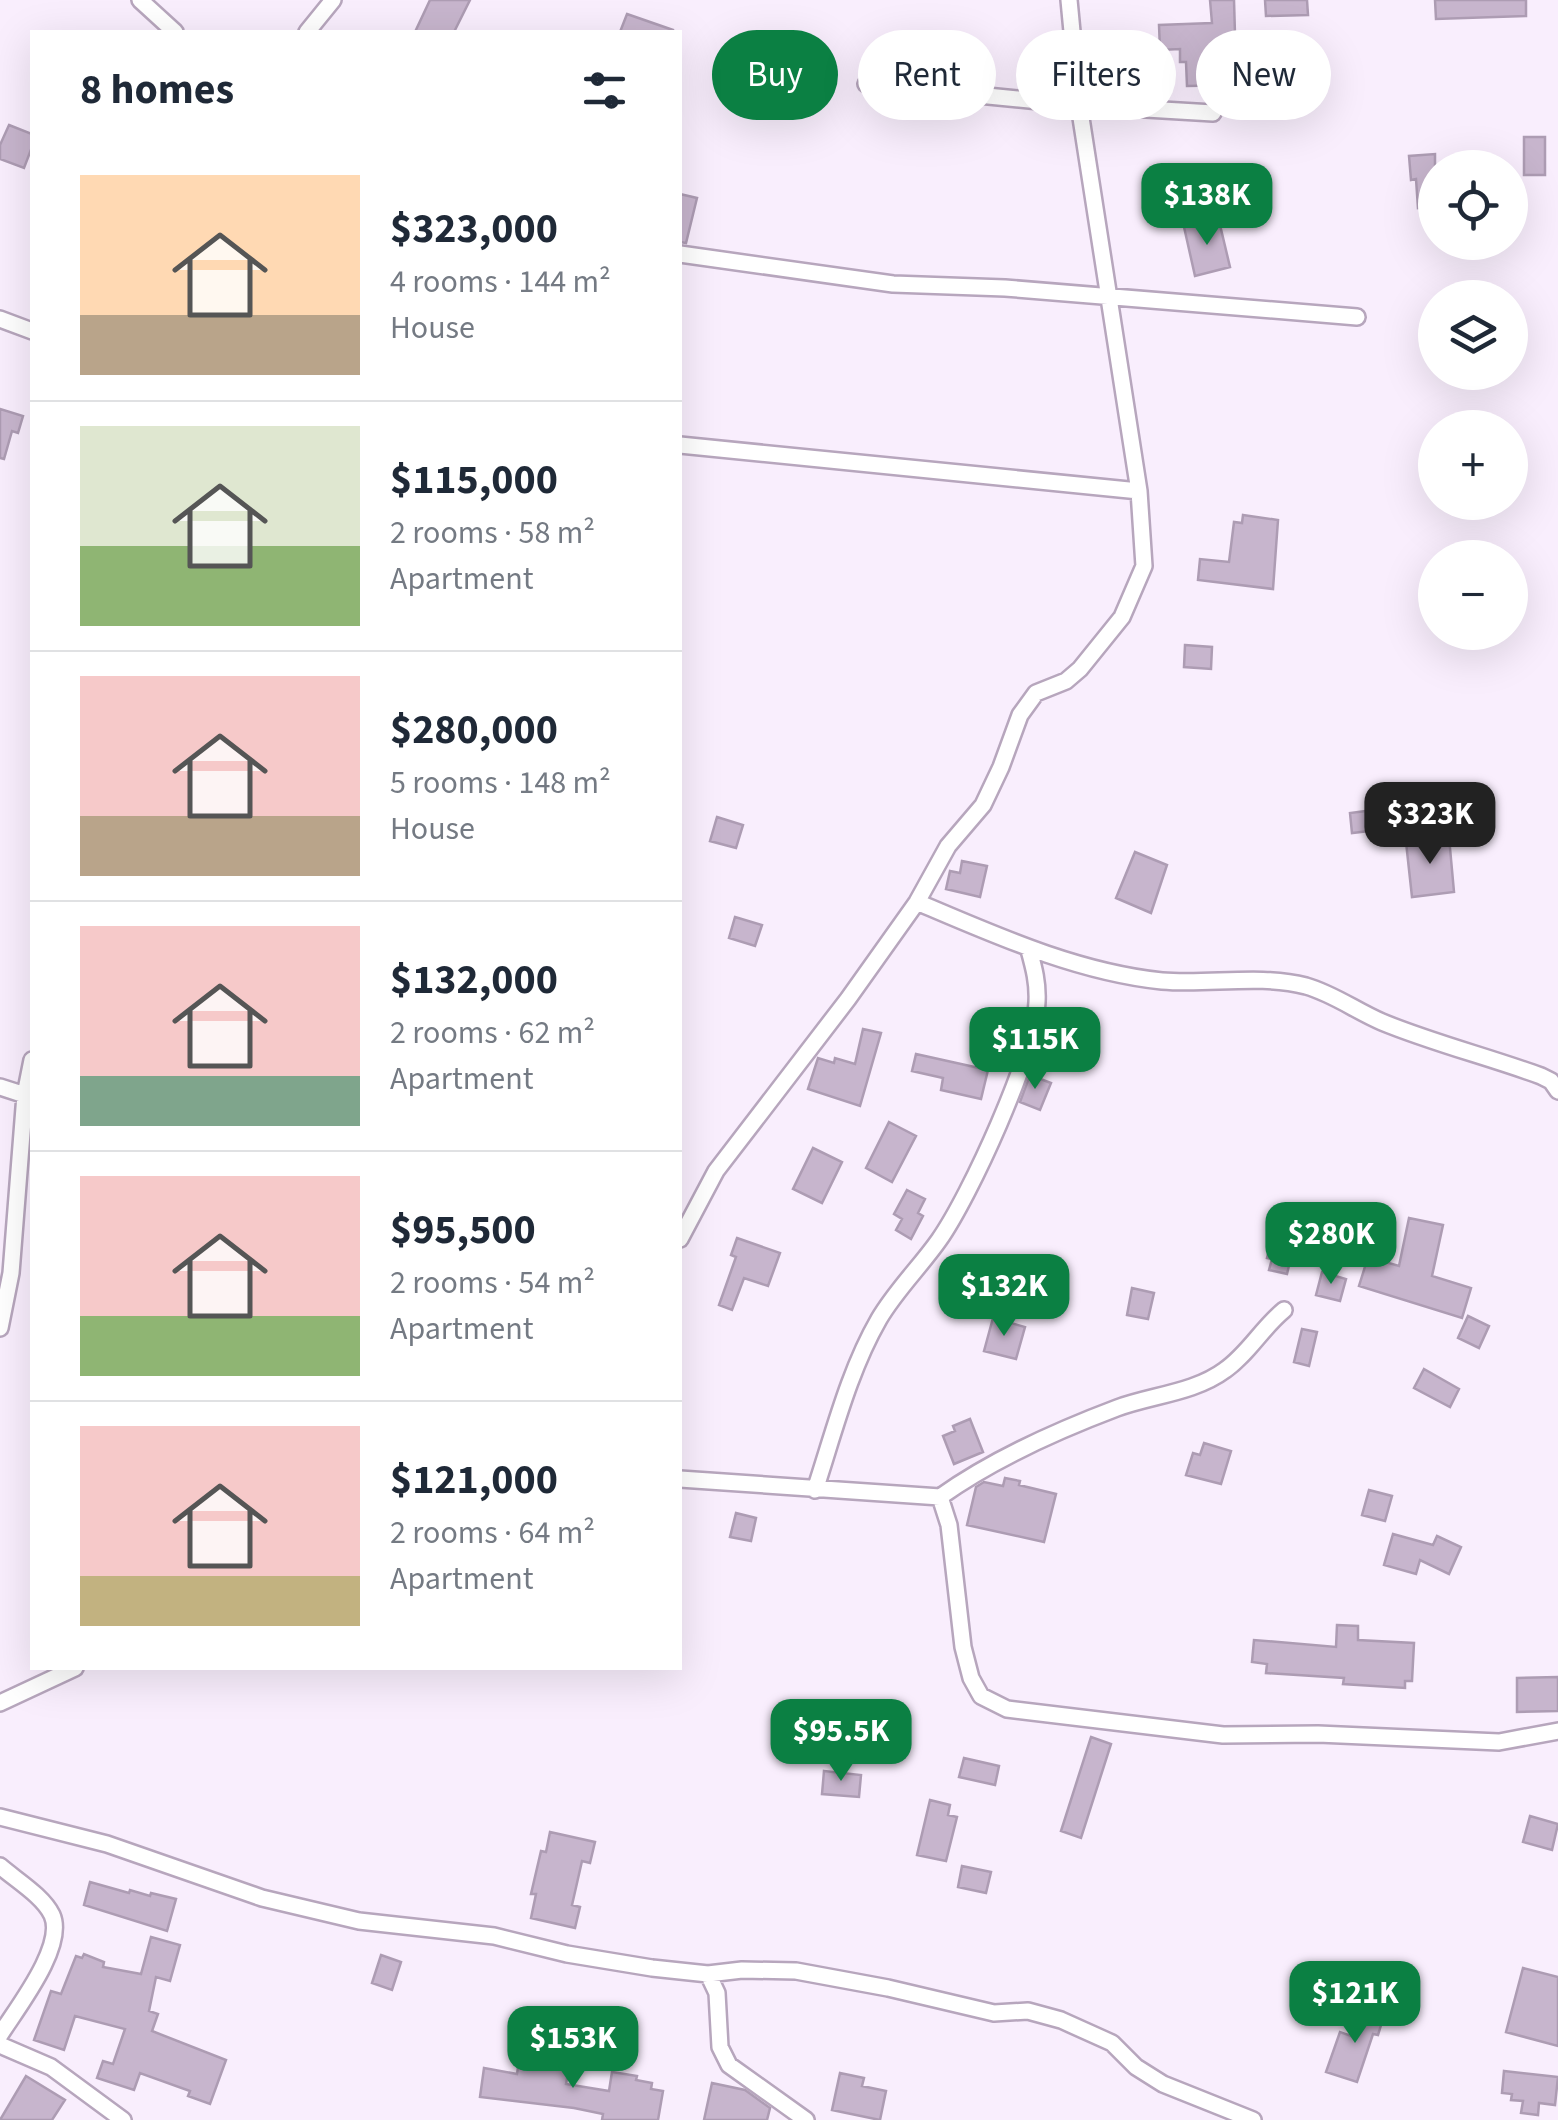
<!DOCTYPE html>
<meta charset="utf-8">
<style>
body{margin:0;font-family:"Source Sans 3",sans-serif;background:#f6f6f7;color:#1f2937;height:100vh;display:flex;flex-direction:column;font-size:38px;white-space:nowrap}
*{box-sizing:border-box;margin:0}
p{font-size:32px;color:#747a83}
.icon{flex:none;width:55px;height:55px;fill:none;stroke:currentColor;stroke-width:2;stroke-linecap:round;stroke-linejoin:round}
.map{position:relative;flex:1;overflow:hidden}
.side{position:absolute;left:30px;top:30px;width:652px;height:1640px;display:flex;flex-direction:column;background:#fff;border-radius:0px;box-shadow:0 10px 40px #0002}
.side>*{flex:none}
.top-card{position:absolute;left:712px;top:30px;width:695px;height:90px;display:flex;gap:20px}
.buttons{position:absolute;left:1418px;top:150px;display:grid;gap:20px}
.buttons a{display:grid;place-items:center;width:110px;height:110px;border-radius:50%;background:#fff;box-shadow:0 10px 40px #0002;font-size:50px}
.price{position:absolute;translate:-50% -85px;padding:0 22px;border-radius:20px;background:#0b8043;color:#fff;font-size:32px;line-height:65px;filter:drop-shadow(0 2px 5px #0008)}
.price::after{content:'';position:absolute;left:50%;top:60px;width:30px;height:22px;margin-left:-15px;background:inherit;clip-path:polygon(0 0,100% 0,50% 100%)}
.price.on{background:#222;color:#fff}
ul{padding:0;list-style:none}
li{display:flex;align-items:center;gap:30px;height:250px;padding:0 50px}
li+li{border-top:2px solid #e0e1e3}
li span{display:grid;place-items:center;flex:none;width:280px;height:200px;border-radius:0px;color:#555}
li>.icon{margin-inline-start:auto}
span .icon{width:120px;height:120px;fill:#fffc;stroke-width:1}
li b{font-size:42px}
h2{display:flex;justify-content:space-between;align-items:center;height:120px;padding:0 50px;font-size:42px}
.chip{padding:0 35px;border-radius:45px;background:#fff;box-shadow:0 10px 40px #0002;font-size:35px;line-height:90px}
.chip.on{background:#0b8043;color:#fff}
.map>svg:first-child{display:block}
.building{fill:#c7b5cd;stroke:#ad9cb3;stroke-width:2.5}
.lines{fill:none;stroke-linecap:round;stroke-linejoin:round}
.minor-casing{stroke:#b7a6bd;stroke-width:20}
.minor{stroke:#fff;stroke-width:15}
</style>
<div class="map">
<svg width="1558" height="2120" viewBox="0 0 1558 2120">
<rect width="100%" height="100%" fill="#f9eefd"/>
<path class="building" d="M 430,0 L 470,0 L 454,32 L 415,32 Z
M 1210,0 L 1234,0 L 1235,34 L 1240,34 L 1241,85 L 1187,86 L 1186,62 L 1180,62 L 1180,49 L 1160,50 L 1159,25 L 1212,23 Z
M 1265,0 L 1307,0 L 1308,15 L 1266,16 Z
M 1435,0 L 1526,0 L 1526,16 L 1436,19 Z
M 627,14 L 673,30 L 673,32 L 620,32 Z
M 9,125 L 32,134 L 32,147 L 24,168 L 0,159 L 0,145 Z
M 1524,137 L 1545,137 L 1545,175 L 1524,175 Z
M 1435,154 L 1435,206 L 1418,208 L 1416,179 L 1411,180 L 1409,156 Z
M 680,194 L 697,198 L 686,243 L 680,242 Z
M 1210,220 L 1212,227 L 1220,225 L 1230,267 L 1195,276 L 1184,227 Z
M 0,409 L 23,416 L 18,433 L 12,431 L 4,459 L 0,458 Z
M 1243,515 L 1278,520 L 1273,589 L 1198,580 L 1200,559 L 1229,562 L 1234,522 L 1242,523 Z
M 1185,645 L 1212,647 L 1211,669 L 1184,667 Z
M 1366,811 L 1366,814 L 1385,812 L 1387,829 L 1352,833 L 1350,813 Z
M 717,817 L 743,825 L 736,848 L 710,841 Z
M 1449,837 L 1454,892 L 1412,897 L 1406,842 Z
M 1135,852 L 1167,865 L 1151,913 L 1116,898 Z
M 962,861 L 987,866 L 980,897 L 946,889 L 950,871 L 960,873 Z
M 735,917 L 762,925 L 755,946 L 729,938 Z
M 1056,1010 L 1073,1017 L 1065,1037 L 1070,1039 L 1063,1056 L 1042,1048 Z
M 863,1029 L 881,1033 L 860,1106 L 808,1089 L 818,1058 L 834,1063 L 835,1058 L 855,1064 Z
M 916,1054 L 988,1070 L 981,1099 L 941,1090 L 943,1078 L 912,1071 Z
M 1030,1075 L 1051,1083 L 1040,1110 L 1020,1102 Z
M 889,1122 L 916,1136 L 892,1182 L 866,1168 Z
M 813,1148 L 842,1162 L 822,1203 L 793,1189 Z
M 907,1190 L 925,1199 L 918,1213 L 923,1216 L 911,1239 L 896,1230 L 902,1219 L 894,1214 Z
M 1280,1206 L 1302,1211 L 1287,1274 L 1269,1270 L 1272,1259 L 1267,1258 Z
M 1409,1218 L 1443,1225 L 1432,1276 L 1471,1288 L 1462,1318 L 1359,1286 L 1368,1257 L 1399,1266 Z
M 737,1238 L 780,1253 L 768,1286 L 744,1278 L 732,1310 L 719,1305 L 736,1257 L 731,1255 Z
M 1322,1272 L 1346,1279 L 1340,1301 L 1316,1295 Z
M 1132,1288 L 1154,1293 L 1148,1319 L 1127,1315 Z
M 1468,1316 L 1489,1326 L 1479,1348 L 1458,1338 Z
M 993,1318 L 1025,1327 L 1016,1359 L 984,1351 Z
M 1302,1329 L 1317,1332 L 1309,1366 L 1294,1362 Z
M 1424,1369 L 1459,1389 L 1450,1407 L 1414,1388 Z
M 970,1419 L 983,1452 L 954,1464 L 943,1436 L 955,1431 L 953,1426 Z
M 1204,1443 L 1231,1451 L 1221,1484 L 1186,1475 L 1193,1453 L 1200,1455 Z
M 1005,1478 L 1020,1481 L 1019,1485 L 1056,1494 L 1044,1542 L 967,1525 L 976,1487 L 984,1482 L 1003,1486 Z
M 1369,1490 L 1392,1496 L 1385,1521 L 1362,1515 Z
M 736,1513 L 756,1518 L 751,1541 L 730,1537 Z
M 1393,1534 L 1433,1545 L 1437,1536 L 1461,1547 L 1449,1574 L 1420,1560 L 1416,1574 L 1384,1565 Z
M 1337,1625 L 1358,1626 L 1358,1640 L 1414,1643 L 1412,1681 L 1405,1681 L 1405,1688 L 1343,1684 L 1344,1678 L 1266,1673 L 1267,1664 L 1252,1662 L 1254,1640 L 1336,1647 Z
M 1558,1677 L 1558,1711 L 1517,1712 L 1517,1678 Z
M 1091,1737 L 1111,1744 L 1081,1838 L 1061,1831 Z
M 964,1758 L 999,1766 L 995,1785 L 959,1777 Z
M 824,1771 L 861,1775 L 859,1797 L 822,1794 Z
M 930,1800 L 950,1805 L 948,1815 L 957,1817 L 946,1861 L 917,1855 Z
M 1530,1816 L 1558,1824 L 1552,1850 L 1523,1842 Z
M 550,1832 L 595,1842 L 590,1863 L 582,1861 L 572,1905 L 580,1907 L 575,1928 L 531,1918 L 536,1894 L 531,1894 L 541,1851 L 546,1852 Z
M 962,1866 L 991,1872 L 986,1893 L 958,1887 Z
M 90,1882 L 129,1893 L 130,1890 L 150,1896 L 151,1893 L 176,1899 L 167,1931 L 84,1905 Z
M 151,1937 L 180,1945 L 170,1981 L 156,1977 L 149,2011 L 158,2014 L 152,2031 L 226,2060 L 210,2104 L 188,2096 L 190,2091 L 140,2073 L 134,2090 L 97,2078 L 103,2061 L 113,2064 L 125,2029 L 75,2016 L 64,2050 L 34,2040 L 51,1991 L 61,1994 L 76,1956 L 82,1958 L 84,1954 L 104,1962 L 103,1967 L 141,1974 Z
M 381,1955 L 401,1962 L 392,1990 L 372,1983 Z
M 1523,1968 L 1558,1977 L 1558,2046 L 1506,2032 Z
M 1364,2005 L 1385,2012 L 1378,2035 L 1373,2034 L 1357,2082 L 1326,2072 L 1340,2032 L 1354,2037 Z
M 520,2054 L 544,2058 L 543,2063 L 569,2067 L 566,2084 L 609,2091 L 612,2072 L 637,2076 L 636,2080 L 652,2083 L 651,2089 L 663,2091 L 658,2120 L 602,2120 L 603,2114 L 574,2108 L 480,2097 L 484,2068 L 517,2074 Z
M 1504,2071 L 1558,2077 L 1555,2105 L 1539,2103 L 1538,2115 L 1521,2113 L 1523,2101 L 1511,2100 L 1512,2094 L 1502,2093 Z
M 840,2073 L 864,2078 L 862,2086 L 886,2091 L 880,2120 L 832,2110 Z
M 26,2076 L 65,2100 L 52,2120 L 0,2120 Z
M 712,2083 L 745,2090 L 770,2108 L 767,2120 L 704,2120 Z"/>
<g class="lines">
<defs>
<path id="minor" d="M 140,0 L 175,32
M 307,32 L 333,0
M 866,84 L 1079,105 L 1213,113
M 680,254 L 893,284 L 1005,288 L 1357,317
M 0,319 L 32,331
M 680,445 L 1139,491
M 917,902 C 995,935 1076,972 1162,981 C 1210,985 1259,974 1306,986 C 1334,994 1356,1011 1382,1022 C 1433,1043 1489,1057 1541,1076 L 1551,1081 L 1558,1091
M 0,1087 L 25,1095
M 680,1239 L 716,1171 L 848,999 L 917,902 L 948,846 L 983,805 L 1001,767 L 1020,715 L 1036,693 L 1066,681 L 1080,669 L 1122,617 L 1144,566 L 1139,491 L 1079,105 L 1069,0
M 0,1328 L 11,1273 L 25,1095 L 32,1060
M 680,1479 L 940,1497 L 949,1525 L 963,1647 L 971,1678 L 981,1696 L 1007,1709 L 1223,1735 L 1318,1734 L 1499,1742 L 1558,1731
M 815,1490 C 834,1432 849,1371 879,1319 C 896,1290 920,1267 939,1240 C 970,1196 1035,1054 1037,1002 C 1038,983 1034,968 1029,950
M 940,1497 C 993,1459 1056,1431 1117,1408 C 1152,1395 1194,1393 1225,1370 C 1248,1354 1262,1328 1284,1310
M 0,1703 L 75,1668
M 0,1817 L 107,1844 L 262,1898 L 359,1921 L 494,1936 L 567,1954 L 652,1968 L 708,1974 L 742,1970 L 796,1971 L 888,1988 L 994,2013 L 1028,2011 L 1061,2020 L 1112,2043 L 1136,2067 L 1163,2084 L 1253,2120
M 0,1866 C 16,1880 43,1896 52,1915 C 66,1946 17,2008 0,2035
M 708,1974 L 717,1993 L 720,2047 L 729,2065 L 806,2120
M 0,2045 L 51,2067 L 123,2120"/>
</defs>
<use href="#minor" class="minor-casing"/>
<use href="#minor" class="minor"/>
</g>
</svg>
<div class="buttons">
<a><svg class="icon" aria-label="locate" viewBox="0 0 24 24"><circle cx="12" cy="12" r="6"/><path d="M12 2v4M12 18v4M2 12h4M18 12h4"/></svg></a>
<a><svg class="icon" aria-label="layers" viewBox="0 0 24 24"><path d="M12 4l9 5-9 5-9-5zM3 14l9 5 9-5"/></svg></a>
<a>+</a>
<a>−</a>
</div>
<b class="price" style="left:1207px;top:248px">$138K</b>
<b class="price on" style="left:1430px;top:867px">$323K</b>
<b class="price" style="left:1035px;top:1092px">$115K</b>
<b class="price" style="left:1331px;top:1287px">$280K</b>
<b class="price" style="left:1004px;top:1339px">$132K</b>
<b class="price" style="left:841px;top:1784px">$95.5K</b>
<b class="price" style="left:1355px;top:2046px">$121K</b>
<b class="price" style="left:573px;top:2091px">$153K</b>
<div class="top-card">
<a class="chip on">Buy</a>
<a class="chip">Rent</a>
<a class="chip">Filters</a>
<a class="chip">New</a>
</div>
<section class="side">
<h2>8 homes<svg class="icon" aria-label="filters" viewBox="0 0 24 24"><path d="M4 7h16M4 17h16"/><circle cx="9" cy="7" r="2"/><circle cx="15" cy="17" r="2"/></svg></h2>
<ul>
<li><span style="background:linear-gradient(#ffd9b3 70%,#b9a48a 0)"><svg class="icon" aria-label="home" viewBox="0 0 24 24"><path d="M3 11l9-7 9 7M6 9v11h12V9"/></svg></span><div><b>$323,000</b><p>4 rooms · 144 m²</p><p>House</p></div></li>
<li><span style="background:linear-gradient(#dfe7d0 60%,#8fb573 0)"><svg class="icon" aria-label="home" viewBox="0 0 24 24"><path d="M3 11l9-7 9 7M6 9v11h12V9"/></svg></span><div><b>$115,000</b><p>2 rooms · 58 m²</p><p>Apartment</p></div></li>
<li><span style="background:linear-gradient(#f6c9c9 70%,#b9a48a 0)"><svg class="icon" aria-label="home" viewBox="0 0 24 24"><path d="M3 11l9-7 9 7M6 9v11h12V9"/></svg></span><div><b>$280,000</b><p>5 rooms · 148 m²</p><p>House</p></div></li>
<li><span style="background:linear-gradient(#f6c9c9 75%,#7fa58c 0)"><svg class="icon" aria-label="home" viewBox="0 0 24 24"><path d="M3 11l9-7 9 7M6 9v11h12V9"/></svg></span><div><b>$132,000</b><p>2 rooms · 62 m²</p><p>Apartment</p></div></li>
<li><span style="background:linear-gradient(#f6c9c9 70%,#8fb573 0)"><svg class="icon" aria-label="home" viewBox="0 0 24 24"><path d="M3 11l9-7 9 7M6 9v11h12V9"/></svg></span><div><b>$95,500</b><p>2 rooms · 54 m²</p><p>Apartment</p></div></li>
<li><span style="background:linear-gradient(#f6c9c9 75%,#c2b280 0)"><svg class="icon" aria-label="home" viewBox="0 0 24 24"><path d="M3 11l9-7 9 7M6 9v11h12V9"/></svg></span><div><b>$121,000</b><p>2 rooms · 64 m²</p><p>Apartment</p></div></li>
</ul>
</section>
</div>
